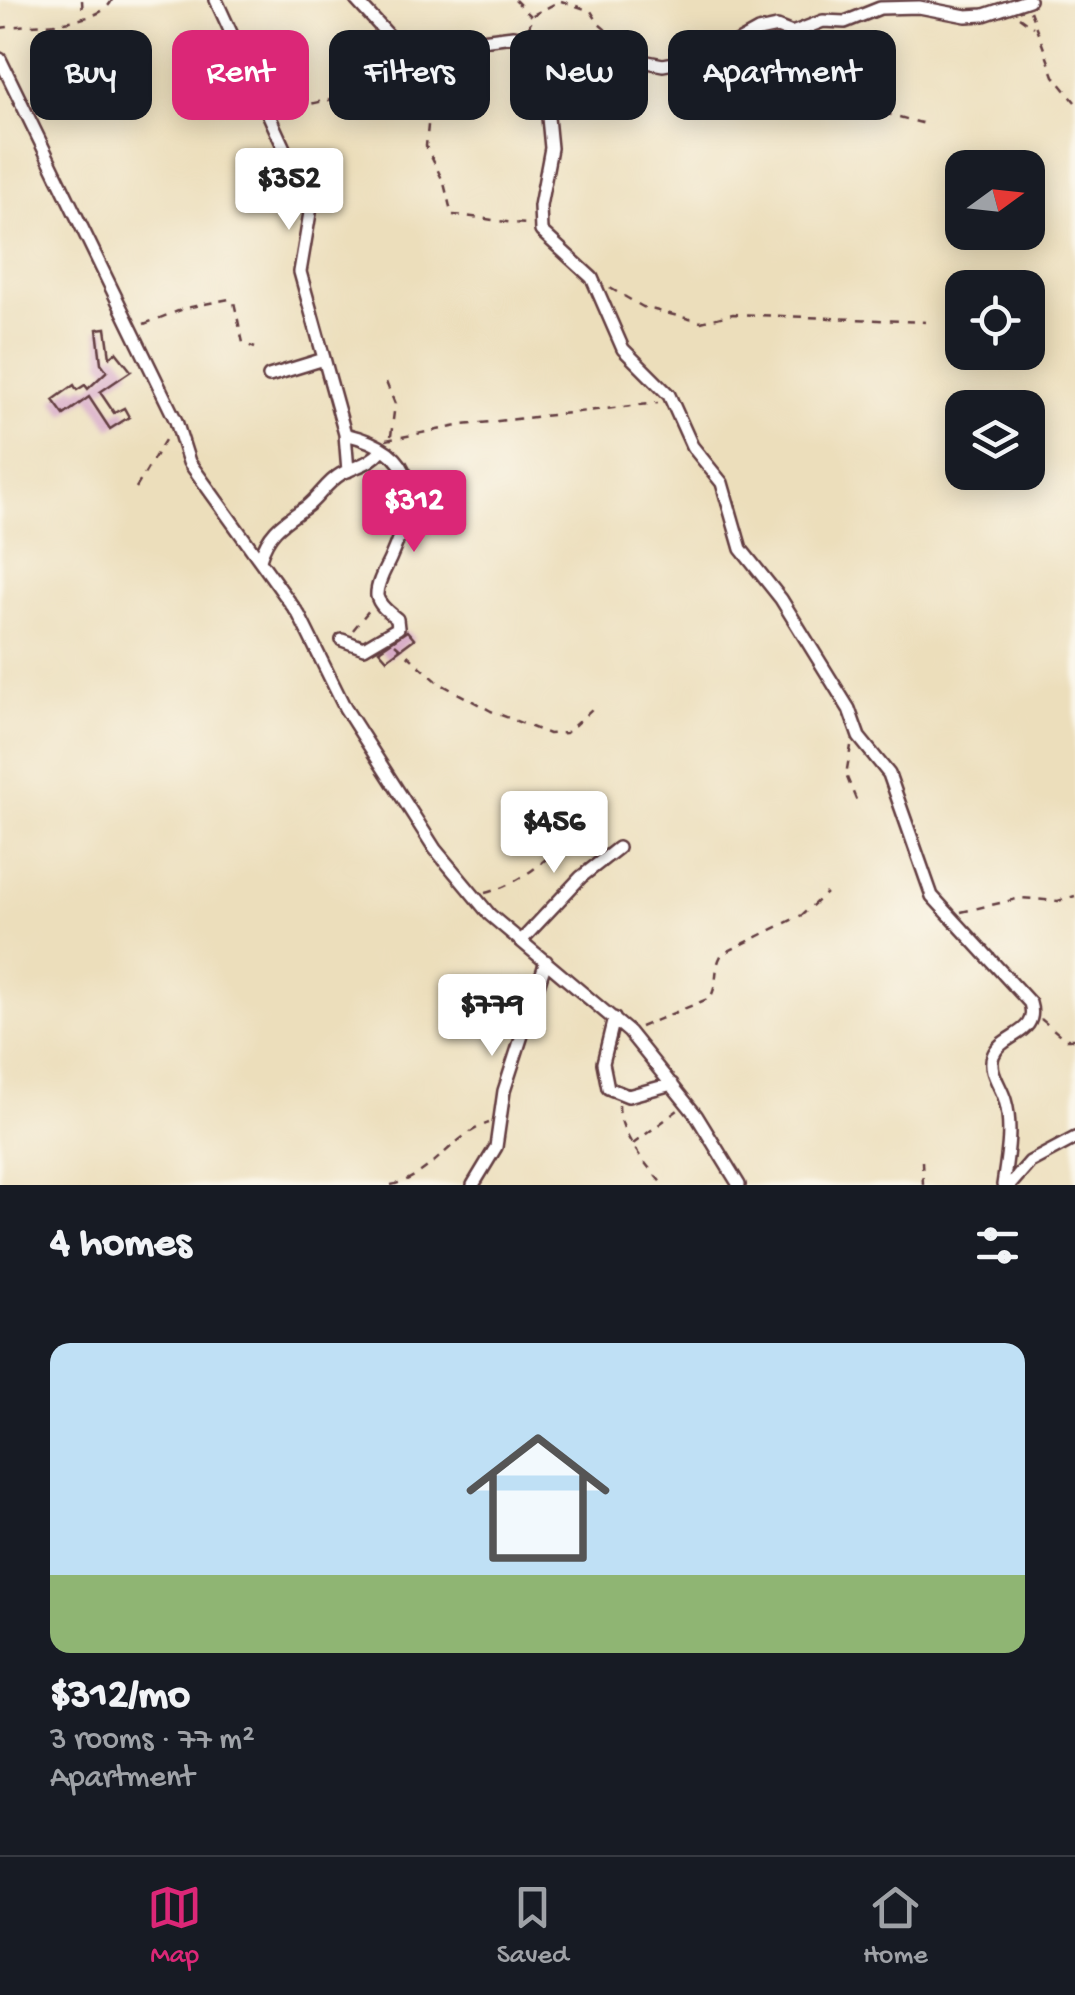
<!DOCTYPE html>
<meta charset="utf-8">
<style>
body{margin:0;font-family:"Gochi Hand",sans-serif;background:#20242c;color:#f1f3f6;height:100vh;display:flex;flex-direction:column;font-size:38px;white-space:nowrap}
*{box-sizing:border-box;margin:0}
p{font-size:32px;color:#9ea1a6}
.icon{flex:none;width:55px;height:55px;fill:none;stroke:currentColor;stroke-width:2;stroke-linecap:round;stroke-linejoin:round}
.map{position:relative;height:1185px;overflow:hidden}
.details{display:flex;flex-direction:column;background:#171b24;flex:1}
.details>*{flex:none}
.banner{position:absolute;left:30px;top:30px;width:1015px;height:90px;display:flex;gap:20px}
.needle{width:65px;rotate:75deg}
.fabs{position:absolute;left:945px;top:150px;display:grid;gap:20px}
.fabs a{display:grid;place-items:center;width:100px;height:100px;border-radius:20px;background:#171b24;box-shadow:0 5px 25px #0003;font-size:50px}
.price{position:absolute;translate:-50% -85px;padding:0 22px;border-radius:10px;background:#fff;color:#222;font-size:32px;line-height:65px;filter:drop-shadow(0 2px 5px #0008)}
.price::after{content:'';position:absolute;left:50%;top:60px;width:30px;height:22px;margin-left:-15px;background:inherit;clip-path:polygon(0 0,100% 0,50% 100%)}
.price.active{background:#db2777;color:#fff}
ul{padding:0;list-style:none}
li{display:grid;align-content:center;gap:20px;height:530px;padding:0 50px}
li+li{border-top:2px solid #363941}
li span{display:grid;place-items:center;height:310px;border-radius:20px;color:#555}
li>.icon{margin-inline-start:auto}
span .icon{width:180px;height:180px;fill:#fffc;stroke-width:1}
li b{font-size:42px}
h2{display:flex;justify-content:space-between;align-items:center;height:120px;padding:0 50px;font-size:42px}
.chip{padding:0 35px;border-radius:20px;background:#171b24;box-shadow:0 5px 25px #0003;font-size:35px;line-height:90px}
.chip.active{background:#db2777;color:#fff}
.tabs{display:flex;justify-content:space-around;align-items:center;height:140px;border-top:2px solid #363941;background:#171b24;font-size:28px;color:#9ea1a6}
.tabs a{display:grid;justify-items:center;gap:5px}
.tabs .active{color:#db2777}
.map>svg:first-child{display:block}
.building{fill:#d4a3c3}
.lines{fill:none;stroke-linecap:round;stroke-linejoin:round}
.minor-casing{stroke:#623c41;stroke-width:16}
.path{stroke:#623c41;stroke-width:2.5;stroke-dasharray:8 8;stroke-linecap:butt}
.minor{stroke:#fff;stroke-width:11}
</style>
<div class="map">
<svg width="1075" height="1185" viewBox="0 0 1075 1185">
<rect width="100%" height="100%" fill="#fbf7ec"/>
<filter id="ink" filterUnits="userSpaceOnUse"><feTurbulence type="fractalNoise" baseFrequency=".01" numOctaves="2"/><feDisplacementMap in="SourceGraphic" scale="20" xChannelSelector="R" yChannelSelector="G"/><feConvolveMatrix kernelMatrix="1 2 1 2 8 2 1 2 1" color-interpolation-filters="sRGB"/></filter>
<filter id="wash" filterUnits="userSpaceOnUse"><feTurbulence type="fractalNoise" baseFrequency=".0048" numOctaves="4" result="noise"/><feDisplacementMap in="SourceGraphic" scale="40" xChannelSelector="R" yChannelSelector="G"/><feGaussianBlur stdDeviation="2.25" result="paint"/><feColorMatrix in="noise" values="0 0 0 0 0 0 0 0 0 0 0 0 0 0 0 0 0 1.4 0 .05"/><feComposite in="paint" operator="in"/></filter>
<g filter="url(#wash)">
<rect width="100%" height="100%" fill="#ecdebb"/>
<g id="blocks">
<path class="building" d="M 106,328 L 110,357 L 116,352 L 131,371 L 100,392 L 114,413 L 124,408 L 129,417 L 110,429 L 89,397 L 64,415 L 53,400 L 74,385 L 77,390 L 85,385 L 88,389 L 107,371 L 101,363 L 97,329 Z
M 407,631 L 414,639 L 387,659 L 379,650 Z"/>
</g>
</g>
<g filter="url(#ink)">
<use href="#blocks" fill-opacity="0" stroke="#623c41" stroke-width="2.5"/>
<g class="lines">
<defs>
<path id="minor" d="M 216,0 L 311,207 L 300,272 L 345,434 L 348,471
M 356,0 L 402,50 L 513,36 L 663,65 L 713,56 L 758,31 L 777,27 L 792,33 L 823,21 L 845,22 L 880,8 L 919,7 L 966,16 L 984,15 L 1029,0
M 550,46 L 545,87 L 551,148 L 540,206 L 541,231 L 592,278 L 623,349 L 669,395 L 692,446 L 722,483 L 741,549 L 781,599 L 849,709 L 859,737 L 889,774 L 932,896 L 1030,1003 C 1040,1035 1001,1033 993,1056 C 988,1071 1001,1086 1005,1100 C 1013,1126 1007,1158 1003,1185
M 0,59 L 176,421 L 189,462 L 299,615 L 345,708 L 435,849 L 490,915 L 629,1032 L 696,1115 L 739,1185
M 269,376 L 321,360
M 260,559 C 269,530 283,523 306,507 C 319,497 327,482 341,474 C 358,465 369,465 382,450
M 342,640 L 364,648 L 398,628 L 397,619 C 390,613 379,606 377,596 C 376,584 385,570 390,559 C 417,497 424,453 345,434
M 521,941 L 581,877 L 618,848
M 614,1018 L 603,1063 L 608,1088 L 628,1096 L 672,1084
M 473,1185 L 496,1147 L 504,1091 L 546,961
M 1010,1185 L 1030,1162 L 1075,1138"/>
</defs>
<use href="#minor" class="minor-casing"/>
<path class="path" d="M 82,0 L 83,17
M 515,0 L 531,16
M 561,1 L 591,11 L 599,24 L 625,46
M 1030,11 L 1054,76 L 1075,102
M 1019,17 L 1033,27
M 0,28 C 28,23 100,27 112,0
M 529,30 L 531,16 L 560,1
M 786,42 L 794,58 L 864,115 L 884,113 L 929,125
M 398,71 L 429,115 L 426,146 L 444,183 L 452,215 C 478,216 501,223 528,224
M 281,110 L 353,95 L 393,77 L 400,59
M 610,288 L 643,307 L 701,322 L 733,314 L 926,322
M 144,324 L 186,308 L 229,299 L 234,302 L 243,343 L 255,348
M 386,382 L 395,404 L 391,436
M 386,440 L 463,425 L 658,403
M 136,488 L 168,435
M 353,630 L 370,609
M 395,644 L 439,683 L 491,711 L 549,734 L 566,733 L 592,709
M 851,746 L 846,775 L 859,807
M 485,893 C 529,882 560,847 590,814
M 961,912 L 1021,898 L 1058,901 L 1075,896
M 1041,1019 L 1065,1039 L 1075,1039
M 640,1027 L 710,998 C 719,983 713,968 722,954 L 802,915 L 826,893
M 619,1105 C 619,1134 645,1163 663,1185
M 633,1144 L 678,1110
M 922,1161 L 923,1185
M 391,1185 C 433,1176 450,1136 489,1123"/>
<use href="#minor" class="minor"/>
</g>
</g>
</svg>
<div class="fabs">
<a><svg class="needle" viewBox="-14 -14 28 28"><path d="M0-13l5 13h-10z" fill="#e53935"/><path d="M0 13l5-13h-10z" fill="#9ea1a6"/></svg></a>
<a><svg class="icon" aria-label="locate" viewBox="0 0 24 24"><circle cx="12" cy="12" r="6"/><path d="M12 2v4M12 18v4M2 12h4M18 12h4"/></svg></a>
<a><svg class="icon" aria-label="layers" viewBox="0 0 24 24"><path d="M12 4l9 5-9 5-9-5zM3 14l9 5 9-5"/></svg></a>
</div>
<b class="price" style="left:289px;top:233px">$352</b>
<b class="price active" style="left:414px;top:555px">$312</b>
<b class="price" style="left:554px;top:876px">$456</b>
<b class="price" style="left:492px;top:1059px">$779</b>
<div class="banner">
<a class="chip">Buy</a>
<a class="chip active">Rent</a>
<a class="chip">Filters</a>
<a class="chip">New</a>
<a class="chip">Apartment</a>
</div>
</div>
<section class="details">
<h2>4 homes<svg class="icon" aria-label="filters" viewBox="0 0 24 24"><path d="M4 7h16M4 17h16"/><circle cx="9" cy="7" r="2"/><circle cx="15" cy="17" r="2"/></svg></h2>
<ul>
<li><span style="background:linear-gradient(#bfe0f5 75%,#8fb573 0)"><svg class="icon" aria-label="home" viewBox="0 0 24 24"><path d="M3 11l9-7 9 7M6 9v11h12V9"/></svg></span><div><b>$312/mo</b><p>3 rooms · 77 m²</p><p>Apartment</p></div></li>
</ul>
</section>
<nav class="tabs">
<a class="active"><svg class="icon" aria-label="map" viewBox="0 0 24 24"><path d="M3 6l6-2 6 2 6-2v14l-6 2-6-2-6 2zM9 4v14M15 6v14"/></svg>Map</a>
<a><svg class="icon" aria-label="saved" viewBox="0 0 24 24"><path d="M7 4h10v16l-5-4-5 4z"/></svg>Saved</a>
<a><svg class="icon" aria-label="home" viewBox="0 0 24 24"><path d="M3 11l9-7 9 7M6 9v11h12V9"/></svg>Home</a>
</nav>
